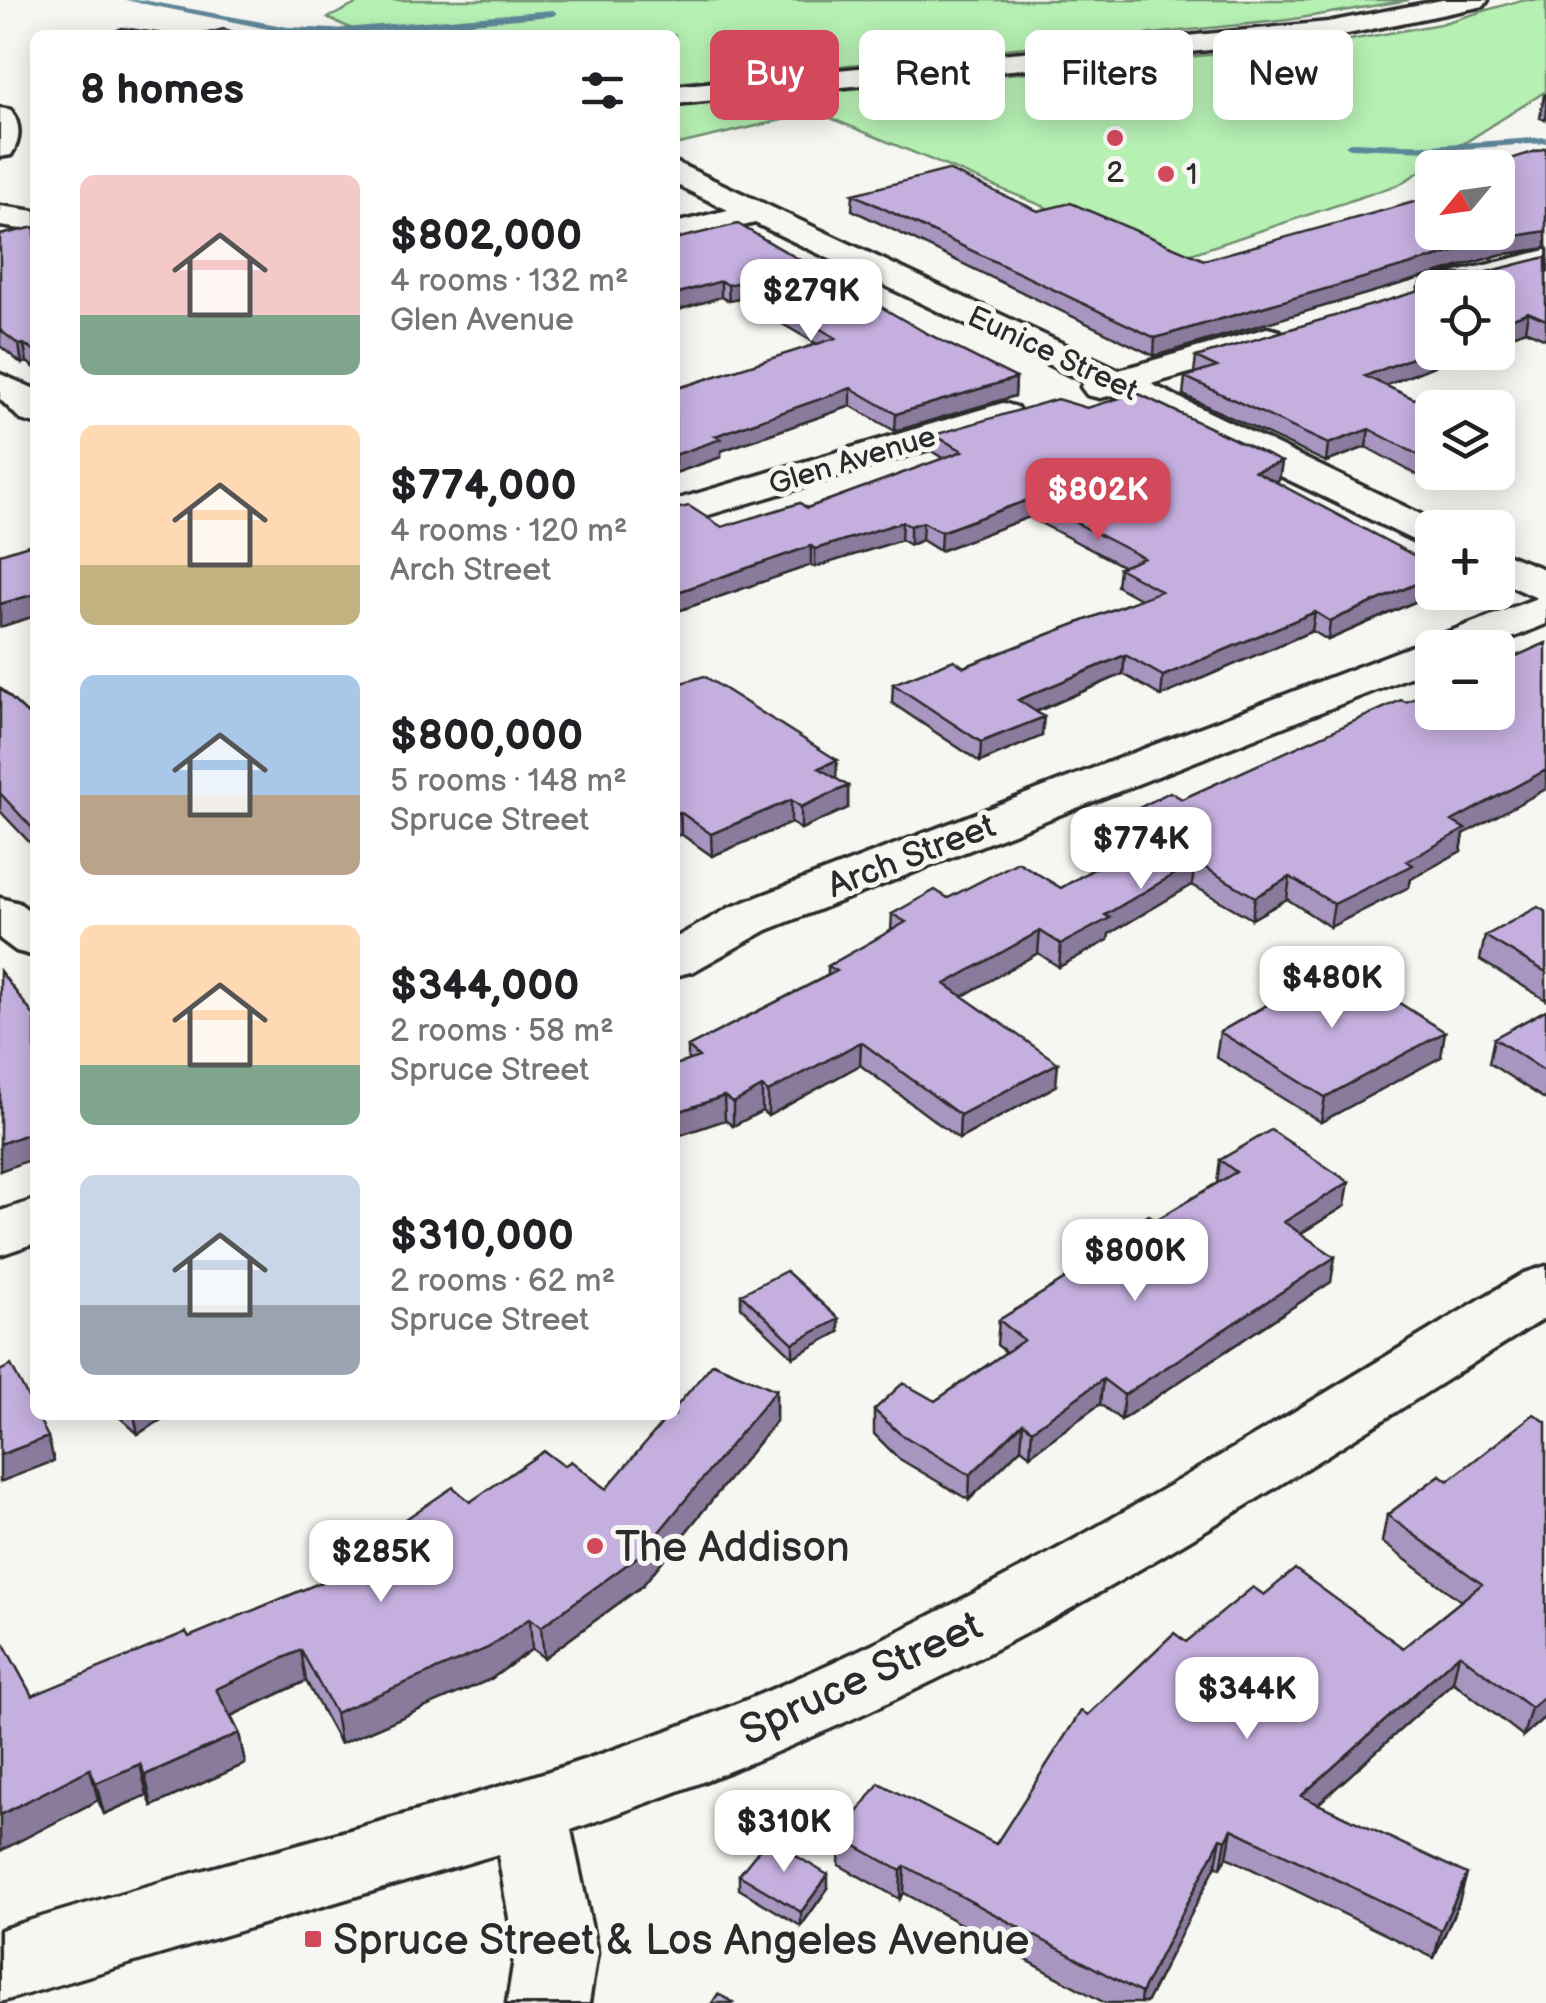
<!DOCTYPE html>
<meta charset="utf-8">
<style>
body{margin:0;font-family:"Balsamiq Sans",sans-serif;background:#f2f2f2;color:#202124;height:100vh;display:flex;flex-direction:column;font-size:38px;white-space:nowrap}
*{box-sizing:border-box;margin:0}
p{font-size:32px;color:#757577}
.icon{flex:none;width:55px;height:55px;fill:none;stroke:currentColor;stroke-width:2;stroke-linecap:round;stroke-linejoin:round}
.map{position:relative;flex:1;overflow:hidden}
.drawer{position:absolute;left:30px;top:30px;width:650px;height:1390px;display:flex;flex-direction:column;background:#fff;border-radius:15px;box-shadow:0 5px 25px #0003}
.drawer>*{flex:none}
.banner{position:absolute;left:710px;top:30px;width:685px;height:90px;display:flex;gap:20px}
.needle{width:65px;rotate:241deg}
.buttons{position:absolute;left:1415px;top:150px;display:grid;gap:20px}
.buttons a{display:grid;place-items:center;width:100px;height:100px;border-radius:15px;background:#fff;box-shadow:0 5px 25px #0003;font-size:50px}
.price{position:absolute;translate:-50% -85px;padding:0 22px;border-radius:20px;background:#fff;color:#222;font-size:32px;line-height:65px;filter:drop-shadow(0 2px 5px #0008)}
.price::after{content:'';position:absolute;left:50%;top:60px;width:30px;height:22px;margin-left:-15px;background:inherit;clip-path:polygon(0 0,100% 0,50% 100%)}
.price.current{background:#d1495b;color:#fff}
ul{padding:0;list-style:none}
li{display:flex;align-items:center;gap:30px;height:250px;padding:0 50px}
li span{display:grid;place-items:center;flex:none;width:280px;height:200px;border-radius:15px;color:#555}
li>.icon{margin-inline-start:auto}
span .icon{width:120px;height:120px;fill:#fffc;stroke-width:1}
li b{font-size:42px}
h2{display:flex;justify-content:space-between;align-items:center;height:120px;padding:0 50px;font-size:42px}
.pill{padding:0 35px;border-radius:15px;background:#fff;box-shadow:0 5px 25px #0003;font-size:35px;line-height:90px}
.pill.current{background:#d1495b;color:#fff}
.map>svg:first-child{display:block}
.green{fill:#b6f0b3;stroke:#708e6f;stroke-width:2.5}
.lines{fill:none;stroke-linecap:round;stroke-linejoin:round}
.stream{fill:#5f8799;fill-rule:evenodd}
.minor-casing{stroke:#2b2b2b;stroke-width:7}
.minor{fill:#f6f6f2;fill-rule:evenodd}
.wall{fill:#a996c0;stroke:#2b2b2b;stroke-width:2.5}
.shaded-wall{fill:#8a7a9c;stroke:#2b2b2b;stroke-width:2.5}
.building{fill:#c5afdf;stroke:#2b2b2b;stroke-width:2.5}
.poi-dot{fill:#d1495b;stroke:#f6f6f2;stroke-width:4}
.labels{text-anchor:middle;stroke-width:10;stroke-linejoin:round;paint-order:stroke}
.far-poi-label{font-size:30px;fill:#2b2b2b;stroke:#f6f6f2}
.far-street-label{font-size:30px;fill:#2b2b2b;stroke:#f6f6f2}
.street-label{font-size:35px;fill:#2b2b2b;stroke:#f6f6f2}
.near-poi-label{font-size:42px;fill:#2b2b2b;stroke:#f6f6f2;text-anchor:start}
.near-street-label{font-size:42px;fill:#2b2b2b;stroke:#f6f6f2}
</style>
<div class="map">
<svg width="1546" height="2003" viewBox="0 0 1546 2003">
<rect width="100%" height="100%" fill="#f6f6f2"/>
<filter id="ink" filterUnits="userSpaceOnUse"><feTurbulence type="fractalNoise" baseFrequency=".01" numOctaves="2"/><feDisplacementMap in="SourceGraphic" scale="20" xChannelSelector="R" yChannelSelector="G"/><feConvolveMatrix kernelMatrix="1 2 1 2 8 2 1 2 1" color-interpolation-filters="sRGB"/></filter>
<g filter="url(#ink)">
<path class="green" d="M 364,0 L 1409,0 L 1288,20 L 675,83 L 675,35 L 365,35 L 328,18 Z
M 1521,0 L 1546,0 L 1546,91 L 1400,184 L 1173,260 L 816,112 L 675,145 L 675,106 L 1333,43 L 1440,24 Z"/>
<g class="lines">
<path class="stream" d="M 125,0 L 143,0 L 288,27 L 333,29 L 553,10 L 557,13 L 553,16 L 333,35 L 288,33 Z
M 1546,137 L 1546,143 L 1431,151 L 1350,148 L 1345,145 L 1350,142 L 1431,145 Z"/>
<defs>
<path id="minor" d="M 1442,0 L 1488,0 L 1484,6 L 1328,38 L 675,104 L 675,86 L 1328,22 Z
M 0,108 L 11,110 C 21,125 21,140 11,155 L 0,157 Z
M 675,162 L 1119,370 L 1267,328 L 1280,331 L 1285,339 L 1280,347 L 1151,384 L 1449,528 L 1432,528 L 1432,546 L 1417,542 L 1113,395 L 1100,398 L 1087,395 L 1081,387 L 1085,382 L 755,223 L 675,243 L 675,223 L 728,210 L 675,184 Z
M 0,206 L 35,211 L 35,231 L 0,226 Z
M 1546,250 L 1546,270 L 1476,288 L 1432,288 L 1432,297 L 1420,288 L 1425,280 Z
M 0,374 L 35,389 L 35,424 L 21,420 L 0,399 Z
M 1003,403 L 1017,407 L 1022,415 L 1017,423 L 675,525 L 675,500 Z
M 1498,551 L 1546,570 L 1546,624 L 1487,648 L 1432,648 L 1432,668 L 767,930 L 694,971 L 675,976 L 675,938 L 729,908 L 1537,598 L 1498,580 Z
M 0,898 L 19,903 L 35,915 L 35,956 L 16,951 L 0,939 Z
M 35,1200 L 35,1243 L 0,1255 L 0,1211 Z
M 1546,1266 L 1546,1317 C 1369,1428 1194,1544 1009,1642 C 868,1717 722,1778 571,1830 L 597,1953 L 589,2003 L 507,2003 L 515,1953 L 498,1854 L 0,2002 L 0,1930 C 253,1850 515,1797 761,1694 C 1029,1581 1275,1422 1524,1273 Z"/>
</defs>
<use href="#minor" class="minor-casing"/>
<use href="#minor" class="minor"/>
</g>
<path class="wall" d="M 1546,94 L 1546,120 L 1540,118 L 1544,95 Z
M 1546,148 L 1546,248 L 1499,255 L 1154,356 L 852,210 L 853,194 L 1038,211 L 1204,260 L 1432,232 Z
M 35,227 L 35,368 L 27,362 L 22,364 L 0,346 L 0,235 Z
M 675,239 L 926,333 L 1016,378 L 1015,396 L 895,431 L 851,406 L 721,451 L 721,457 L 675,473 L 817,344 L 739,299 L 729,301 L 721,297 Z
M 1546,257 L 1546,339 L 1525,330 L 1432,352 L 1468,352 L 1385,385 L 1432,472 L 1436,472 L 1421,477 L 1366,447 L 1326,462 L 1183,395 L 1185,377 L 1194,374 L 1196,357 L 1480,274 Z
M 1087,408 L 1282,462 L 1279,480 L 1274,481 L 1432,592 L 1437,592 L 1328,640 L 1312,631 L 1161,696 L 1123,674 L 1036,712 L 1042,736 L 980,762 L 892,703 L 893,684 L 964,667 L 1140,599 L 1117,586 L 1119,568 L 1122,566 L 1029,517 L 940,551 L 922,540 L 910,545 L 901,540 L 815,567 L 811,565 L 675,612 L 722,527 L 807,508 L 944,459 L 933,452 L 934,435 Z
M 675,685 L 848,786 L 848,808 L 801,829 L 791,823 L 712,856 L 681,834 Z
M 0,688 L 35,721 L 35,848 L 0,811 Z
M 1182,799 L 1464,834 L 1461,851 L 1411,879 L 1409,887 L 1330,927 L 1287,899 L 1252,919 L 1192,885 L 1109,934 L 1108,940 L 1059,967 L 1038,953 L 962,996 L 1056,1086 L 959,1139 L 860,1065 L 768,1116 L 762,1111 L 733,1126 L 725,1120 L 688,1061 L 688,1047 L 828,975 L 828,966 L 891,931 L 892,914 L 948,898 L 1061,888 L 1129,848 L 1116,841 L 1118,819 Z
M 1546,912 L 1546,1000 L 1480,960 L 1485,936 Z
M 1284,990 L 1441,1057 L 1321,1122 L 1216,1057 L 1220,1032 L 1283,995 Z
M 1546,1010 L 1546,1100 L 1489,1063 L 1494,1038 Z
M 1220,1160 L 1345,1206 L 1300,1234 L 1331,1282 L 1121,1420 L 1100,1404 L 1030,1455 L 1021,1448 L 969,1500 L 898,1458 L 874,1434 L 874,1410 L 935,1401 L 1006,1352 L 997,1345 L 999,1320 L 1092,1263 L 1094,1247 L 1156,1220 L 1217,1183 Z
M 741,1294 L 839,1332 L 793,1357 L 741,1307 Z
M 776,1390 L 776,1421 L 642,1586 L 544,1658 L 532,1649 L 491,1679 L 340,1744 L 306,1681 L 231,1716 L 239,1733 L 245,1764 L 152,1806 L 147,1795 L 104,1814 L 98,1800 L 0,1851 L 0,1637 L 32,1696 L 189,1637 L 397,1551 L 394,1527 L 470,1502 L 564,1466 L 606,1489 Z
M 117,1415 L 169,1415 L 138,1434 Z
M 1440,1475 L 1546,1716 L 1523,1736 L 1453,1682 L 1318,1804 L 1459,1902 L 1434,1958 L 1227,1857 L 1221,1868 L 1216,1865 L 1146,2003 L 1105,2003 L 904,1893 L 900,1899 L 839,1865 L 840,1837 L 996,1844 L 1088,1715 L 1186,1642 L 1264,1595 L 1403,1648 L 1461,1601 L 1382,1542 L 1387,1515 Z
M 739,1875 L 828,1888 L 801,1926 L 739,1889 Z"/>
<path class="shaded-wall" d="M 1546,231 L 1546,248 L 1499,255 L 1154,356 L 1155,338 L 1502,238 Z
M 721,281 L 721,297 L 675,311 L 675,294 Z
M 739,282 L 739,299 L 729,301 L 728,285 Z
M 1528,312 L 1525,330 L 1498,341 L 1498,324 Z
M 24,344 L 27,362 L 22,364 L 19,345 Z
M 1432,350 L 1432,352 L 1468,352 L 1363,395 L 1365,376 Z
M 1016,378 L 1015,396 L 895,431 L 896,414 Z
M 851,388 L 851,406 L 721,451 L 721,457 L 675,473 L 675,455 L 715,436 Z
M 1369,429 L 1366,447 L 1326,462 L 1328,444 Z
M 1432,456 L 1432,472 L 1436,472 L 1421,477 L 1424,458 Z
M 1282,462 L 1279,480 L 1253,489 L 1255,471 Z
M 1030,499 L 1029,517 L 940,551 L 941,532 Z
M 902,522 L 901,540 L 815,567 L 815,549 Z
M 923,522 L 922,540 L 910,545 L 910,526 Z
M 811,546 L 811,565 L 675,612 L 675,593 Z
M 1432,577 L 1432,592 L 1437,592 L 1328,640 L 1330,621 Z
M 35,594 L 35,616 L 0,627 L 0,604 Z
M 1315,612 L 1312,631 L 1161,696 L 1163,676 Z
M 1125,655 L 1123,674 L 1016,720 L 1018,700 Z
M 1044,717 L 1042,736 L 980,762 L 981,742 Z
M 837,760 L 836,782 L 819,768 Z
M 1546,770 L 1546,789 L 1464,834 L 1461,851 L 1411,879 L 1409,887 L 1330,927 L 1334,904 L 1407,861 L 1452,821 Z
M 848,786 L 848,808 L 801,829 L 801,807 Z
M 791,800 L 791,823 L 712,856 L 711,834 Z
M 680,812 L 681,834 L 675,837 L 675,814 Z
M 1195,862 L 1192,885 L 1109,934 L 1108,940 L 1059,967 L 1061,944 L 1105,915 Z
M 1290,877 L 1287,899 L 1252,919 L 1255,897 Z
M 1040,931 L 1038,953 L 944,1007 L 945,984 Z
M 1445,1032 L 1441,1057 L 1321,1122 L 1325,1097 Z
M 861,1042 L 860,1065 L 768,1116 L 768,1092 Z
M 1058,1063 L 1056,1086 L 959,1139 L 960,1115 Z
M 762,1087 L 762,1111 L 733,1126 L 733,1103 Z
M 724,1096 L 725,1120 L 675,1137 L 675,1113 Z
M 35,1131 L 35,1158 L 0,1171 L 0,1144 Z
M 1349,1182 L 1345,1206 L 1280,1246 L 1284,1222 Z
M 1335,1257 L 1331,1282 L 1121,1420 L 1124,1395 Z
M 839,1319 L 839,1332 L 793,1357 L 793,1343 Z
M 1103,1379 L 1100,1404 L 1030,1455 L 1032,1430 Z
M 776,1390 L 776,1421 L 642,1586 L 544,1658 L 541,1627 Z
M 134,1415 L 169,1415 L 138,1434 Z
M 1023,1423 L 1021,1448 L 969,1500 L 970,1475 Z
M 48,1437 L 54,1461 L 0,1482 L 0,1455 Z
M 530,1618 L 532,1649 L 491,1679 L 340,1744 L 335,1713 Z
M 301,1650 L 306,1681 L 222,1720 L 216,1689 Z
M 1459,1654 L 1453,1682 L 1296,1824 L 1301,1796 Z
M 1546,1695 L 1546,1716 L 1523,1736 L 1531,1708 Z
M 239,1733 L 245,1764 L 152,1806 L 145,1775 Z
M 140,1764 L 147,1795 L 104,1814 L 96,1783 Z
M 90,1769 L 98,1800 L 0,1851 L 0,1815 Z
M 1232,1829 L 1227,1857 L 1221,1868 L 1226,1840 Z
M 1221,1838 L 1216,1865 L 1146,2003 L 1140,2003 L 1141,1993 Z
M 905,1866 L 904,1893 L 900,1899 L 901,1871 Z
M 1467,1874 L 1459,1902 L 1434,1958 L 1441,1930 Z
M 828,1875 L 828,1888 L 801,1926 L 801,1912 Z"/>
<path class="building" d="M 122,28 L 170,35 L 106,35 Z
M 224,29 L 242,35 L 200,35 Z
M 1546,148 L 1546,231 L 1502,238 L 1155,338 L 853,194 L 948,170 L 1038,211 L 1071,203 L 1204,260 L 1432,197 L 1432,232 L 1498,232 L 1498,168 L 1482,168 Z
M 738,224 L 926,333 L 1016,378 L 896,414 L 851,388 L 715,436 L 721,439 L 675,455 L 675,389 L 836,338 L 739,282 L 728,285 L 721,281 L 675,294 L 675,239 Z
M 35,227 L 35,352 L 24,344 L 19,345 L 0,330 L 0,235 Z
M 1546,257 L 1546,320 L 1528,312 L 1498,324 L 1498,288 L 1432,288 L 1432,350 L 1365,376 L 1434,408 L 1432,456 L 1424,458 L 1369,429 L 1328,444 L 1185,377 L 1217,367 L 1196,357 L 1436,286 L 1438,274 L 1480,274 Z
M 1137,393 L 1282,462 L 1255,471 L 1432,565 L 1432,577 L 1330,621 L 1315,612 L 1163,676 L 1125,655 L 1018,700 L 1044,717 L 981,742 L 893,684 L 954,660 L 964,667 L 1161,591 L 1119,568 L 1144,558 L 1030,499 L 941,532 L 923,522 L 910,526 L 902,522 L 815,549 L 811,546 L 675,593 L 675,509 L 689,506 L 722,527 L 800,503 L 807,508 L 963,451 L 934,435 L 1057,399 L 1087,408 Z
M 35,543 L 35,594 L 0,604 L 0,554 Z
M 1546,643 L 1546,770 L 1452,821 L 1465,829 L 1407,861 L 1413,865 L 1334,904 L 1290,877 L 1255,897 L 1195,862 L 1105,915 L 1110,918 L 1061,944 L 1040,931 L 945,984 L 1058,1063 L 960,1115 L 861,1042 L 768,1092 L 762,1087 L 733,1103 L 724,1096 L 675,1113 L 675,1065 L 699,1057 L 688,1047 L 837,971 L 828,966 L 906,922 L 892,914 L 935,890 L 948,898 L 1018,862 L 1061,888 L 1149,837 L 1118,819 L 1170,792 L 1182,799 L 1401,700 L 1406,702 L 1432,691 L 1432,712 L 1498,712 L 1498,664 Z
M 704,676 L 837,760 L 819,768 L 848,786 L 801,807 L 791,800 L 711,834 L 680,812 L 675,814 L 675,685 Z
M 0,688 L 35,721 L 35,831 L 0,793 Z
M 1538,907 L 1546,912 L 1546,972 L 1485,936 Z
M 1338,964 L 1445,1032 L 1325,1097 L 1220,1032 L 1288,993 L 1284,990 Z
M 0,971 L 35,1017 L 35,1131 L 0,1144 Z
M 1546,1010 L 1546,1072 L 1494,1038 Z
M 1271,1130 L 1349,1182 L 1284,1222 L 1335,1257 L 1124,1395 L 1103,1379 L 1032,1430 L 1023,1423 L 970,1475 L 899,1433 L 874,1410 L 903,1383 L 935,1401 L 1024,1340 L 999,1320 L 1104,1255 L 1094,1247 L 1149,1215 L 1156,1220 L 1236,1172 L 1220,1160 Z
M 786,1271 L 839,1319 L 793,1343 L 741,1294 Z
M 713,1363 L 776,1390 L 640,1555 L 541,1627 L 530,1618 L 488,1648 L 335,1713 L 301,1650 L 216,1689 L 239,1733 L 145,1775 L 140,1764 L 96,1783 L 90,1769 L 0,1815 L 0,1637 L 32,1696 L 186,1632 L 189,1637 L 414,1544 L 394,1527 L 453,1487 L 470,1502 L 544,1451 L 564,1466 L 571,1461 L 606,1489 L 669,1415 L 675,1415 L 675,1408 Z
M 11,1365 L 35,1411 L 35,1415 L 37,1415 L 48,1437 L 0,1455 L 0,1371 Z
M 1534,1414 L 1546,1422 L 1546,1695 L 1531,1708 L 1459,1654 L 1301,1796 L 1467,1874 L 1441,1930 L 1232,1829 L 1226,1840 L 1221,1838 L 1141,1993 L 905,1866 L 901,1871 L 840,1837 L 879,1783 L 996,1844 L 1081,1711 L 1088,1715 L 1174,1633 L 1186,1642 L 1253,1587 L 1264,1595 L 1295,1569 L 1403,1648 L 1482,1584 L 1387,1515 L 1440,1475 L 1448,1481 Z
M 768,1839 L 828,1875 L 801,1912 L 739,1875 Z
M 718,1994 L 735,2003 L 712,2003 Z"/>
</g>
<g class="poi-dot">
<circle cx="1115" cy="138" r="10"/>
<circle cx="1166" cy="174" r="10"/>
<circle cx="595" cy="1546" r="10"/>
<rect x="303" y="1929" width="20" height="20" rx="5"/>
</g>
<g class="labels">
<g class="far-poi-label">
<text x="1115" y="182">2</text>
<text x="1186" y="184" text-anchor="start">1</text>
</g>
<g class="far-street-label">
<text transform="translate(1053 353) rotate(25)" y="10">Eunice Street</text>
<text transform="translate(852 460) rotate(-17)" y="10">Glen Avenue</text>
</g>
<g class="street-label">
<text transform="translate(911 855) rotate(-21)" y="12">Arch Street</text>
</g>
<g class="near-poi-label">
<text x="615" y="1561">The Addison</text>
<text x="333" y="1954">Spruce Street &amp; Los Angeles Avenue</text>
</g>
<g class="near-street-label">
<text transform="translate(860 1677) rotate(-25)" y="15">Spruce Street</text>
</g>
</g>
</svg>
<div class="buttons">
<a><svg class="needle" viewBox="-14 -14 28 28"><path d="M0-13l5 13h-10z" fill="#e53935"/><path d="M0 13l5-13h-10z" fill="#757577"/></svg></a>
<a><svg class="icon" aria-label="locate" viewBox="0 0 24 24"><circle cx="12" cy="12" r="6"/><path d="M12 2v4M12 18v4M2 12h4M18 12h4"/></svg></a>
<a><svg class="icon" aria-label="layers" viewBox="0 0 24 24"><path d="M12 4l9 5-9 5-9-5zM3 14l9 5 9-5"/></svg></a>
<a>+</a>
<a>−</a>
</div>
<b class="price" style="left:811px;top:344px">$279K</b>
<b class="price current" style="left:1098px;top:543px">$802K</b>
<b class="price" style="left:1141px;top:892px">$774K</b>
<b class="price" style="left:1332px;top:1031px">$480K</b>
<b class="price" style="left:1135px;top:1304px">$800K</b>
<b class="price" style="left:381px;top:1605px">$285K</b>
<b class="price" style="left:1247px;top:1742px">$344K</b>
<b class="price" style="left:784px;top:1875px">$310K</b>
<div class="banner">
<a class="pill current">Buy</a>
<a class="pill">Rent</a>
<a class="pill">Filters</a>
<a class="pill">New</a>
</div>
<section class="drawer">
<h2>8 homes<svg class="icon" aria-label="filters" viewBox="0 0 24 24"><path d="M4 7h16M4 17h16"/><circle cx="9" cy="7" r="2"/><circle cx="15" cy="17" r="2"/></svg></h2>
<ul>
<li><span style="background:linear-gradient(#f6c9c9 70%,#7fa58c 0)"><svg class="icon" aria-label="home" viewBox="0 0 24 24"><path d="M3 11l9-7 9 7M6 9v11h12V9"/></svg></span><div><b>$802,000</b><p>4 rooms · 132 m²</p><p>Glen Avenue</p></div></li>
<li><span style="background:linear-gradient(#ffd9b3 70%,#c2b280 0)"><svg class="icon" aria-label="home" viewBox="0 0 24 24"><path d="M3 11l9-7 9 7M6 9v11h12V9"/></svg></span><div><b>$774,000</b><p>4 rooms · 120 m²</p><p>Arch Street</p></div></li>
<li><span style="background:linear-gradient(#a9c7e8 60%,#b9a48a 0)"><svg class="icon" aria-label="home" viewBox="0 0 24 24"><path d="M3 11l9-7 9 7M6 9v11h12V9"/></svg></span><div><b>$800,000</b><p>5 rooms · 148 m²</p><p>Spruce Street</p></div></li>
<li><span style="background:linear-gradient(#ffd9b3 70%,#7fa58c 0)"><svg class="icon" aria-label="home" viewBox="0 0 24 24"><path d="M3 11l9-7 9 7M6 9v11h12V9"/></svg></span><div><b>$344,000</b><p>2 rooms · 58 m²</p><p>Spruce Street</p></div></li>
<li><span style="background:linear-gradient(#c9d6e8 65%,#9aa5b1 0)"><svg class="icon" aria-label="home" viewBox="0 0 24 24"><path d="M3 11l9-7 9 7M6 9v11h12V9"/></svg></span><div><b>$310,000</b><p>2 rooms · 62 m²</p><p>Spruce Street</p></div></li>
</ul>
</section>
</div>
